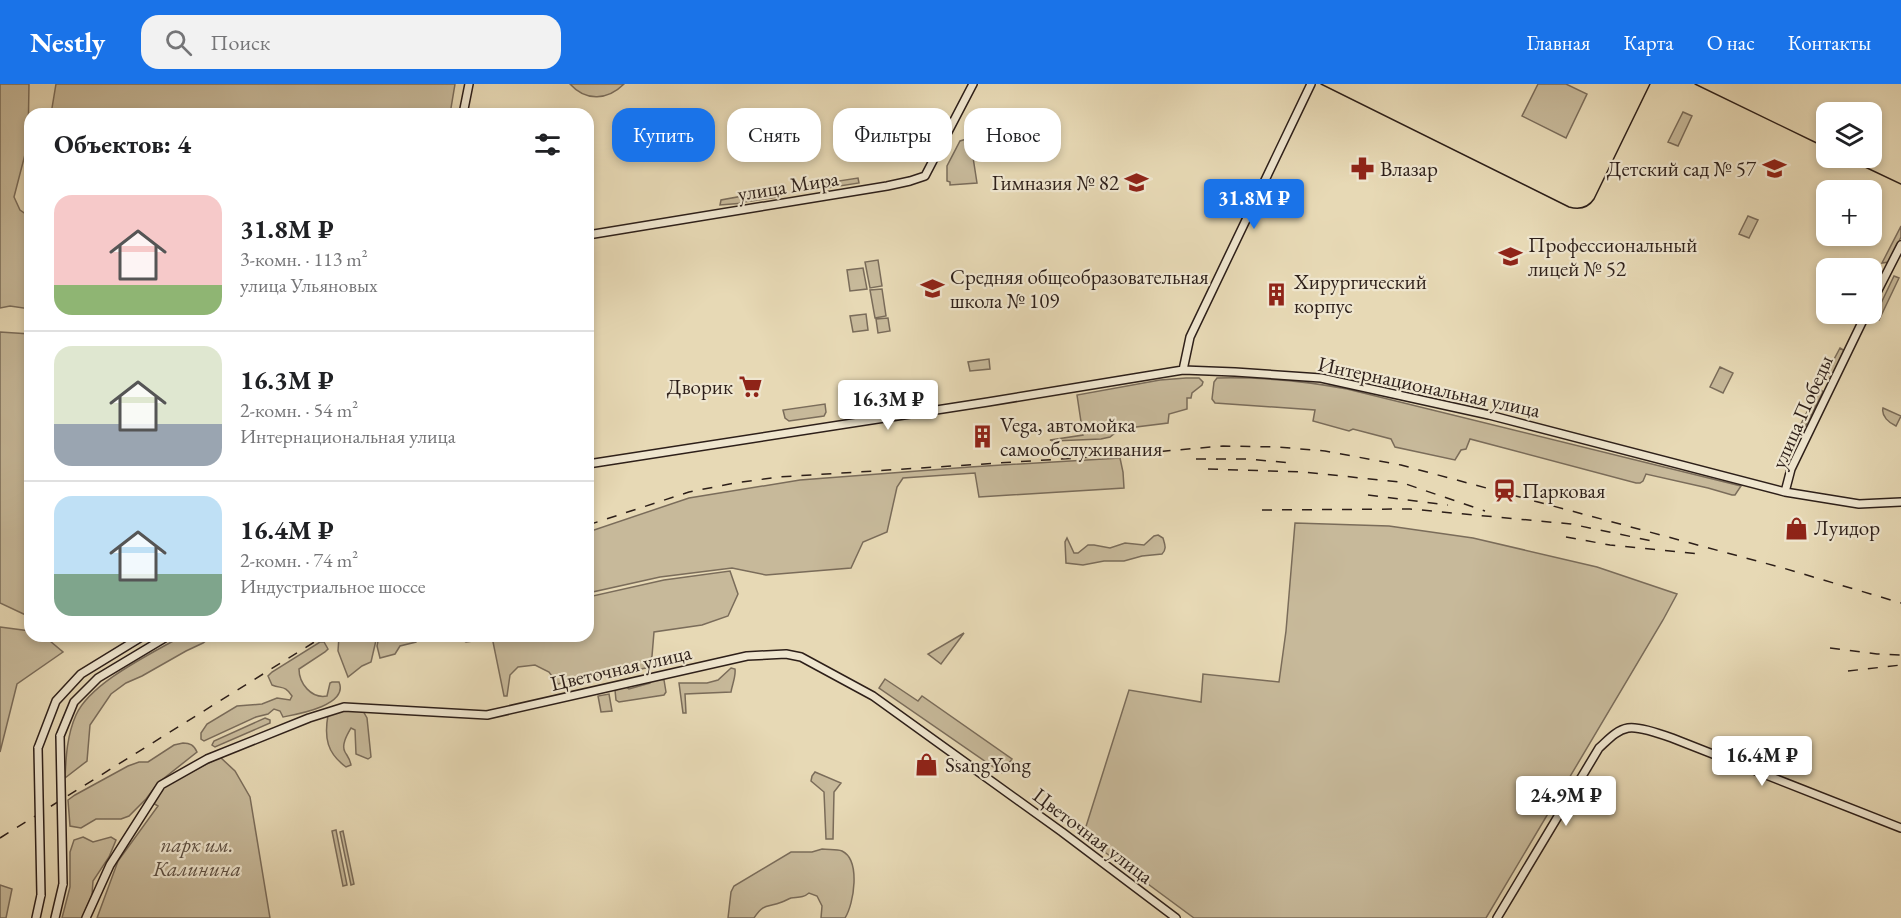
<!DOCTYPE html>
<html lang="ru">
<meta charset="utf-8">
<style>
body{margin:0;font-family:"EB Garamond",serif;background:#f2f2f2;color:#202124;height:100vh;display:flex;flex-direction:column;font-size:22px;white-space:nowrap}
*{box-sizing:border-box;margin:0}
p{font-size:20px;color:#757577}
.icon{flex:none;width:33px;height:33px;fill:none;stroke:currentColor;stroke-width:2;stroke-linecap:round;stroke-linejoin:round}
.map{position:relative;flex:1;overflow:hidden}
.details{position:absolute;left:24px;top:24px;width:570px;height:534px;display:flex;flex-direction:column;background:#fff;border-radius:18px;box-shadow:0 3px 9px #0003}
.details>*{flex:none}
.banner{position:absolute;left:612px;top:24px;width:570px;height:54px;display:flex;gap:12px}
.fabs{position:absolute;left:1816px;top:18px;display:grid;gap:12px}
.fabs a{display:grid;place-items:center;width:66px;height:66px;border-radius:12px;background:#fff;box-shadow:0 3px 9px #0003;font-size:30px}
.price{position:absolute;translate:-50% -51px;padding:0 14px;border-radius:6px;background:#fff;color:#222;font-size:20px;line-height:39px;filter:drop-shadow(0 2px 3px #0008)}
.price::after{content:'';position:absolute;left:50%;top:36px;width:18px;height:14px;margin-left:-9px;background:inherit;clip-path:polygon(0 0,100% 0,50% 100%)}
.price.current{background:#1a73e8;color:#fff}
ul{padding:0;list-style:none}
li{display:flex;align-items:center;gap:18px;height:150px;padding:0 30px}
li+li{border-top:2px solid #e0e0e0}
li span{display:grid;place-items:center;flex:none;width:168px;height:120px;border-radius:18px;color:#555}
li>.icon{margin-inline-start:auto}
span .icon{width:72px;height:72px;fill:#fffc;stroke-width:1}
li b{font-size:26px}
h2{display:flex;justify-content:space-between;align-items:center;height:72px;padding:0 30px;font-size:26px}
.chip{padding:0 21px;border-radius:18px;background:#fff;box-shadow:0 3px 9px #0003;font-size:21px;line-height:54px}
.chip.current{background:#1a73e8;color:#fff}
header{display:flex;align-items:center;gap:36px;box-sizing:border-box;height:84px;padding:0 30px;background:#1a73e8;color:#fff}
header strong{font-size:28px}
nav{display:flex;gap:33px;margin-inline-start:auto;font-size:21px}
.search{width:420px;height:54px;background:#f2f2f2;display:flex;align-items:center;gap:15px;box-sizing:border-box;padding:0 21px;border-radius:18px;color:#757577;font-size:22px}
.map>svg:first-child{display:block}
.green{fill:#c7b99a;stroke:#7a6c5a;stroke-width:1.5}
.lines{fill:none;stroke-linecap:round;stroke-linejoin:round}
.secondary-casing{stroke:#2d1f19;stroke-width:10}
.secondary{stroke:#efe6cf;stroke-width:7}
.tram{stroke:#2d1f19;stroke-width:1.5}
.rail{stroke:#2d1f19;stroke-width:1.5;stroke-dasharray:10 10;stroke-linecap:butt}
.secondary-bridge-casing{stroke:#2d1f19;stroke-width:10;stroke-linecap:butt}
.secondary-bridge{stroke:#efe6cf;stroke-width:7}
.labels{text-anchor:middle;stroke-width:4.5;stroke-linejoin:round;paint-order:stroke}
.poi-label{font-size:21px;fill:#2d1f19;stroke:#efe6cf;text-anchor:start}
.street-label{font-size:21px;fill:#2d1f19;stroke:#efe6cf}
.park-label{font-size:21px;font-style:italic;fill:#5b4d40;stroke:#efe6cf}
</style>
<header>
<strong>Nestly</strong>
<div class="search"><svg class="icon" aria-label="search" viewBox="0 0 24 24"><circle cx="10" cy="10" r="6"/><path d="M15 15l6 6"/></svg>Поиск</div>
<nav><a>Главная</a><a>Карта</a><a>О нас</a><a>Контакты</a></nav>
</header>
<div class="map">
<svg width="1901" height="834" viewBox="0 0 1901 834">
<rect width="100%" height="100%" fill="#e7d9b5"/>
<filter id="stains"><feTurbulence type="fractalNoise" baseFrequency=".00333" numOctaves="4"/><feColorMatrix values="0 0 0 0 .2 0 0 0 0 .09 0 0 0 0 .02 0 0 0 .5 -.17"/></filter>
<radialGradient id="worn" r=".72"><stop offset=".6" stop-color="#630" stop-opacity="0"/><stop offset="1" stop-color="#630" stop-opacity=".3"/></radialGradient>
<path class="green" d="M 0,0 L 29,0 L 28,59 L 14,113 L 20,126 L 30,133 L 30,225 L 10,222 L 0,224 Z
M 56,0 L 455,0 L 450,30 L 51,30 Z
M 570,0 L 624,0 C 608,16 586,18 570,0 Z
M 1538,0 L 1566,0 L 1587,10 L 1566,54 L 1522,32 Z
M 1683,28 L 1692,32 L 1678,62 L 1668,58 Z
M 970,54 L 977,99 L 950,101 L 950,98 L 947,97 L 947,82 L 960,57 Z
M 858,94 L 859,99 L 808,107 L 806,102 Z
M 776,106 L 777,113 L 745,118 L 744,112 Z
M 743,112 L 744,119 L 720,121 L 721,116 Z
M 1748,132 L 1758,136 L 1749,154 L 1739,150 Z
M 1901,142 L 1901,153 L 1889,178 L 1882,179 Z
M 878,176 L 882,202 L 870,204 L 865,178 Z
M 863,184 L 867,205 L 850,207 L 847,186 Z
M 1894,192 L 1899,194 L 1879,236 L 1874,234 Z
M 882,205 L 886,232 L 875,234 L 870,206 Z
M 866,230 L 868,246 L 853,248 L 850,232 Z
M 888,234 L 890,247 L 878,249 L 876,235 Z
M 0,248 L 30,250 L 30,533 L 0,519 Z
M 1840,264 L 1845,267 L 1830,296 L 1823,296 Z
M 989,275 L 990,285 L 970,287 L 968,278 Z
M 1720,283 L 1733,289 L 1723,309 L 1710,303 Z
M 1186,294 L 1199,294 L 1203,298 L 1202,301 L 1192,309 L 1191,314 L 1187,314 L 1187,325 L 1169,330 L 1168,339 L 1120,345 L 1110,353 L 1101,355 L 1053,357 L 1050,356 L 1083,351 L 1077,311 L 1160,296 Z
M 1217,294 C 1260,293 1305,297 1347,305 L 1741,402 L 1735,411 L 1732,411 L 1708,404 L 1646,390 L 1643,397 L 1640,399 L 1636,399 L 1470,355 L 1466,365 L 1461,366 L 1455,376 L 1395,363 L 1391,355 L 1353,345 L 1349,347 L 1313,337 L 1315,326 L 1215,319 L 1212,315 L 1214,298 Z
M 1819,304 L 1823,308 L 1793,366 L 1789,364 Z
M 825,320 L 826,328 L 824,332 L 789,337 L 785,334 L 783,326 Z
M 1883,324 L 1901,332 L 1896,342 C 1889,339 1881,332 1883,324 Z
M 1120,374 L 1123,388 L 1124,404 L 979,413 L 975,389 L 903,394 L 897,403 L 887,448 L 863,458 L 851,484 L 766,491 L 732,484 L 660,493 L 588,509 L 588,448 L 689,414 L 800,396 L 970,383 Z
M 1295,439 L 1389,442 L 1473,454 L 1597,483 L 1677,510 L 1663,536 L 1486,834 L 1194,834 L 1083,752 L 1129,606 L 1201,618 L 1203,590 L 1279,598 L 1286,547 Z
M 1158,451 L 1163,454 C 1165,461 1167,465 1162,470 L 1142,472 L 1124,477 L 1104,477 L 1083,481 L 1066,479 L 1065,458 L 1067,454 L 1074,469 L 1078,469 L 1088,461 L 1094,461 L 1110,464 L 1125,459 L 1144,461 L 1154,452 Z
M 730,487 L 738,510 L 728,532 L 702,541 L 654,548 L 652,572 L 646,584 L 599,593 L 579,593 L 558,600 L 549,588 L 535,581 L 518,583 L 510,591 L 507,612 L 504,612 L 493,558 L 497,552 L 588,552 L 588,513 L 664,496 Z
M 0,543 L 30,547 L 30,552 L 44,552 L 63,568 L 17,600 L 0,668 Z
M 964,549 L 941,580 L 928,570 Z
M 182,552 L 212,552 L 203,559 L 186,567 L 142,592 L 126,599 L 111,610 L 90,641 L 87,677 L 65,694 C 66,673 67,651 76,631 C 91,598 151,570 182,552 Z
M 339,552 L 377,552 L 371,578 L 362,582 L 348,593 L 338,567 Z
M 379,552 L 418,552 L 416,558 L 400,562 L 395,570 L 380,574 L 377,562 Z
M 457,552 L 495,552 L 495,554 L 466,558 L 457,553 Z
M 320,558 L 324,558 L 328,565 L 325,568 L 299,585 C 299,599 311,615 327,612 L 330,599 L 332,598 L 339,598 C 349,621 299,630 283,633 L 280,627 L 274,625 L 268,630 L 256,633 L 204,657 L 201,655 L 201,649 L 207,640 L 237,622 L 262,620 L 277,614 L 290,616 L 292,612 C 285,601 282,605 272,601 L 268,592 L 272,588 Z
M 731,584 L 735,585 C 736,593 732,601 731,608 L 685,610 L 686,629 L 683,629 L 679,599 L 707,599 L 718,596 Z
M 661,595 L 664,596 L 666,608 L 664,611 L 619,618 L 616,616 L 615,606 L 626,603 L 629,605 L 650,599 L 652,596 Z
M 885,595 L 918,617 L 922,612 L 1012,675 L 1002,689 L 879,604 Z
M 609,610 L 612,627 L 601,628 L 598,612 Z
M 347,626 L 363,627 L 367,634 L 371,673 L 368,675 L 356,670 L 355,646 L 351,644 C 347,651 341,661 345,668 C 348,673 350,675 351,681 L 346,683 C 327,669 324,654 328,631 Z
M 265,634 L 270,636 L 270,639 L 215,663 L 212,661 L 214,657 Z
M 183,659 C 190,659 194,661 197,668 L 158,699 L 146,715 L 129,732 L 121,735 L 96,735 L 81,744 L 70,742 L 68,716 L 75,711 L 128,682 L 139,678 L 148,678 L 174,661 Z
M 220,673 L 235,687 L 250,713 L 270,834 L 97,834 L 118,777 L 158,722 L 153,719 L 165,702 Z
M 815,688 L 841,699 L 834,708 L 833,755 L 826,755 L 824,708 L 811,697 L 812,692 Z
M 336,746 L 347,801 L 343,802 L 332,747 Z
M 343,747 L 354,800 L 351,801 L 340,748 Z
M 83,753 L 93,758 L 111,753 L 116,756 L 109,773 L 93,797 L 92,811 L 82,834 L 62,834 L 70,803 L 70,768 L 74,756 Z
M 822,765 C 828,766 837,765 842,767 C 861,776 854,820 845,834 L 821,834 L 822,822 L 817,812 L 809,809 C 803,814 799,813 791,814 C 788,815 785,817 782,818 C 768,824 764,818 754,834 L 728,834 L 731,808 L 734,802 L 791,768 L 812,768 Z
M 0,801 L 12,805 L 6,834 L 0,834 Z"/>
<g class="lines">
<defs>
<path id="secondary" d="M 463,30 L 469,0
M 588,151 L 887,102 L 910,97 L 925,92 L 973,0
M 1872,218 L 1901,161
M 1183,286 L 1190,253 L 1311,0
M 588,380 L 988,318 L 1183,286 L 1235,288 L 1321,294 L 1489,331 L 1785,408 L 1859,420 L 1901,418
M 1785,408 L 1791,385 L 1866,230
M 60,652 L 74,618 L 98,594 L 168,552
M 38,664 L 56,617 L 81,590 L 143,552
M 36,834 L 41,811
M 55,834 L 63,800
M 86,834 L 110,781 L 161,701 L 207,675 L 309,634 L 344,623 L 487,631 L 747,572 L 786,570 L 801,573 L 873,612 L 1062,748 L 1176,834
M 1497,834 L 1599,664 C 1607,657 1616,646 1628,644 C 1639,642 1661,650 1672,654 L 1901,744"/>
</defs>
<use href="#secondary" class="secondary-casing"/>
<use href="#secondary" class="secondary"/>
<path class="tram" d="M 1321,0 L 1569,123 C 1580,126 1588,124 1594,115 L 1650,0
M 1695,0 L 1827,64
M 1846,74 L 1901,100"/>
<path class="rail" d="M 1196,375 L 1248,375 L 1292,379
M 1208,385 L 1303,388 L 1400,398 L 1485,427
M 1368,411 L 1448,421
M 1262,426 L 1410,425 L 1571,440 L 1652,457
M 588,441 L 689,408 L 735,399 L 779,393 L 1109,372 L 1223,362 L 1278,363 L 1325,367 L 1401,381 L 1783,484 L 1901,519
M 1566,453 L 1610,461 L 1700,470
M 1830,564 L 1877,570 L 1901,571
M 1848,587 L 1901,581
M 0,754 L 324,552"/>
<defs>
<path id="secondary-bridge" d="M 60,652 L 63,800
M 38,664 L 41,811"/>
</defs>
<use href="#secondary-bridge" class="secondary-bridge-casing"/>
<use href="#secondary-bridge" class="secondary-bridge"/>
</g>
<defs>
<symbol id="pharmacy-bare" viewBox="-9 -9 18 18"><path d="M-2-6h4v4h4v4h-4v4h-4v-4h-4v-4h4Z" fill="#8f2418" stroke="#efe6cf" stroke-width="2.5" paint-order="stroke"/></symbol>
<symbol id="school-bare" viewBox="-9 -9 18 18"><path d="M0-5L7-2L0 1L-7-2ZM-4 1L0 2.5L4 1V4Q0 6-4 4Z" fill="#8f2418" stroke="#efe6cf" stroke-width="2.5" paint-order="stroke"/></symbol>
<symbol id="university-bare" viewBox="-9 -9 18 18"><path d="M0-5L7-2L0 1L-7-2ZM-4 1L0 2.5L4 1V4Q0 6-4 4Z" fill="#8f2418" stroke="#efe6cf" stroke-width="2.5" paint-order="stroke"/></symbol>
<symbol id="building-bare" viewBox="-9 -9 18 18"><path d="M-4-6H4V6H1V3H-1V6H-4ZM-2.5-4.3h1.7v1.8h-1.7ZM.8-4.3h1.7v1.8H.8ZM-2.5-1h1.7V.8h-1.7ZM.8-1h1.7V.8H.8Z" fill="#8f2418" stroke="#efe6cf" stroke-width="2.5" paint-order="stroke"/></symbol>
<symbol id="supermarket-bare" viewBox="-9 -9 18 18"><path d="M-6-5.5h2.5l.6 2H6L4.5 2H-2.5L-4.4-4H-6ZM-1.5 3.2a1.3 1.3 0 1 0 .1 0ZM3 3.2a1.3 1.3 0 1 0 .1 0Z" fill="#8f2418" stroke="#efe6cf" stroke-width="2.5" paint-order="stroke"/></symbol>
<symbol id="station-bare" viewBox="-9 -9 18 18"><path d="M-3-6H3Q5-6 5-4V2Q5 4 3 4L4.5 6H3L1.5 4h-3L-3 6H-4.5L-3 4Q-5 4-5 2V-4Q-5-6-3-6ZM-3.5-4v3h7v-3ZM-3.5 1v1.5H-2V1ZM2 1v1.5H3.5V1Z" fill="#8f2418" stroke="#efe6cf" stroke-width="2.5" paint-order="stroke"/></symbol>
<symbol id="shop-bare" viewBox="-9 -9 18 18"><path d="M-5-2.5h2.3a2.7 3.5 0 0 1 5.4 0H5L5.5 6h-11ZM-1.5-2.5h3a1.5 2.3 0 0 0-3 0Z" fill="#8f2418" stroke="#efe6cf" stroke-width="2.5" paint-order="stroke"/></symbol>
</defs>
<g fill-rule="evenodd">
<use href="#pharmacy-bare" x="1346" y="68" width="33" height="33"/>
<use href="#school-bare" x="1758" y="68" width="33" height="33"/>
<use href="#school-bare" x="1120" y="82" width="33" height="33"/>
<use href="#university-bare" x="1494" y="156" width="33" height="33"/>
<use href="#school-bare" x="916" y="188" width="33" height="33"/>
<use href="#building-bare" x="1260" y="194" width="33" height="33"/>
<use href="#supermarket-bare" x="734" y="286" width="33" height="33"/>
<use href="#building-bare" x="966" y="336" width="33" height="33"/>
<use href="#station-bare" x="1488" y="390" width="33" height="33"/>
<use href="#shop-bare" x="1780" y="428" width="33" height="33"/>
<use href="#shop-bare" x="910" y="664" width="33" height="33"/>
</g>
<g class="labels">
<g class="poi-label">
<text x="1380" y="92">Влазар</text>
<text x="1756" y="92" text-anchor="end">Детский сад № 57</text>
<text x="1119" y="106" text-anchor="end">Гимназия № 82</text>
<text x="1528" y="168">Профессиональный<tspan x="1528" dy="24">лицей № 52</tspan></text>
<text x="950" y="200">Средняя общеобразовательная<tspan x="950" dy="24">школа № 109</tspan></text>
<text x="1294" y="205">Хирургический<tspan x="1294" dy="24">корпус</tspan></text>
<text x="733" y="310" text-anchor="end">Дворик</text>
<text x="1000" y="348">Vega, автомойка<tspan x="1000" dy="24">самообслуживания</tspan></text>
<text x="1522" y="414">Парковая</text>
<text x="1814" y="451">Луидор</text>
<text x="945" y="688">SsangYong</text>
</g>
<g class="street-label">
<text transform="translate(788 102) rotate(-9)" y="7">улица Мира</text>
<text transform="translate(1429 303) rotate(12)" y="7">Интернациональная улица</text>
<text transform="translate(1802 328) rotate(-66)" y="7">улица Победы</text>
<text transform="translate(621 584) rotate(-13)" y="7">Цветочная улица</text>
<text transform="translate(1093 752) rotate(37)" y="7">Цветочная улица</text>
</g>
<g class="park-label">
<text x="197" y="768">парк им.<tspan x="197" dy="24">Калинина</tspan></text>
</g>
</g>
<rect width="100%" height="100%" filter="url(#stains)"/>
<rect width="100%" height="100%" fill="url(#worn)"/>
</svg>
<div class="fabs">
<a><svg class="icon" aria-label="layers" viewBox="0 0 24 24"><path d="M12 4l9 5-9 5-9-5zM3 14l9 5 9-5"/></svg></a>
<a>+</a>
<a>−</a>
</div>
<b class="price current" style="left:1254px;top:146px">31.8M ₽</b>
<b class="price" style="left:888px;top:347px">16.3M ₽</b>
<b class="price" style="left:1762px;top:703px">16.4M ₽</b>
<b class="price" style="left:1566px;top:743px">24.9M ₽</b>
<div class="banner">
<a class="chip current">Купить</a>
<a class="chip">Снять</a>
<a class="chip">Фильтры</a>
<a class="chip">Новое</a>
</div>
<section class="details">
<h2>Объектов: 4<svg class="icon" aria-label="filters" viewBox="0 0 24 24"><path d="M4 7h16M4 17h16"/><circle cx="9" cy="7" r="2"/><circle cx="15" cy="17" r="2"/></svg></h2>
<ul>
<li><span style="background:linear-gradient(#f6c9c9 75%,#8fb573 0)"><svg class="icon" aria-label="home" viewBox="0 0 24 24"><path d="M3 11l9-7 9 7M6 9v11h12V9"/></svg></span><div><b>31.8M ₽</b><p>3-комн. · 113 m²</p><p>улица Ульяновых</p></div></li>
<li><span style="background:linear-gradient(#dfe7d0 65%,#9aa5b1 0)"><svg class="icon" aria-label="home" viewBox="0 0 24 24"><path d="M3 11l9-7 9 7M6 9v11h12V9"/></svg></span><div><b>16.3M ₽</b><p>2-комн. · 54 m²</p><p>Интернациональная улица</p></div></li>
<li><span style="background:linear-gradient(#bfe0f5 65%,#7fa58c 0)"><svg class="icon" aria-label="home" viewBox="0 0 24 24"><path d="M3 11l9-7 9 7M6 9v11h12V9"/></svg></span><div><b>16.4M ₽</b><p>2-комн. · 74 m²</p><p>Индустриальное шоссе</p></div></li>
</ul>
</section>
</div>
